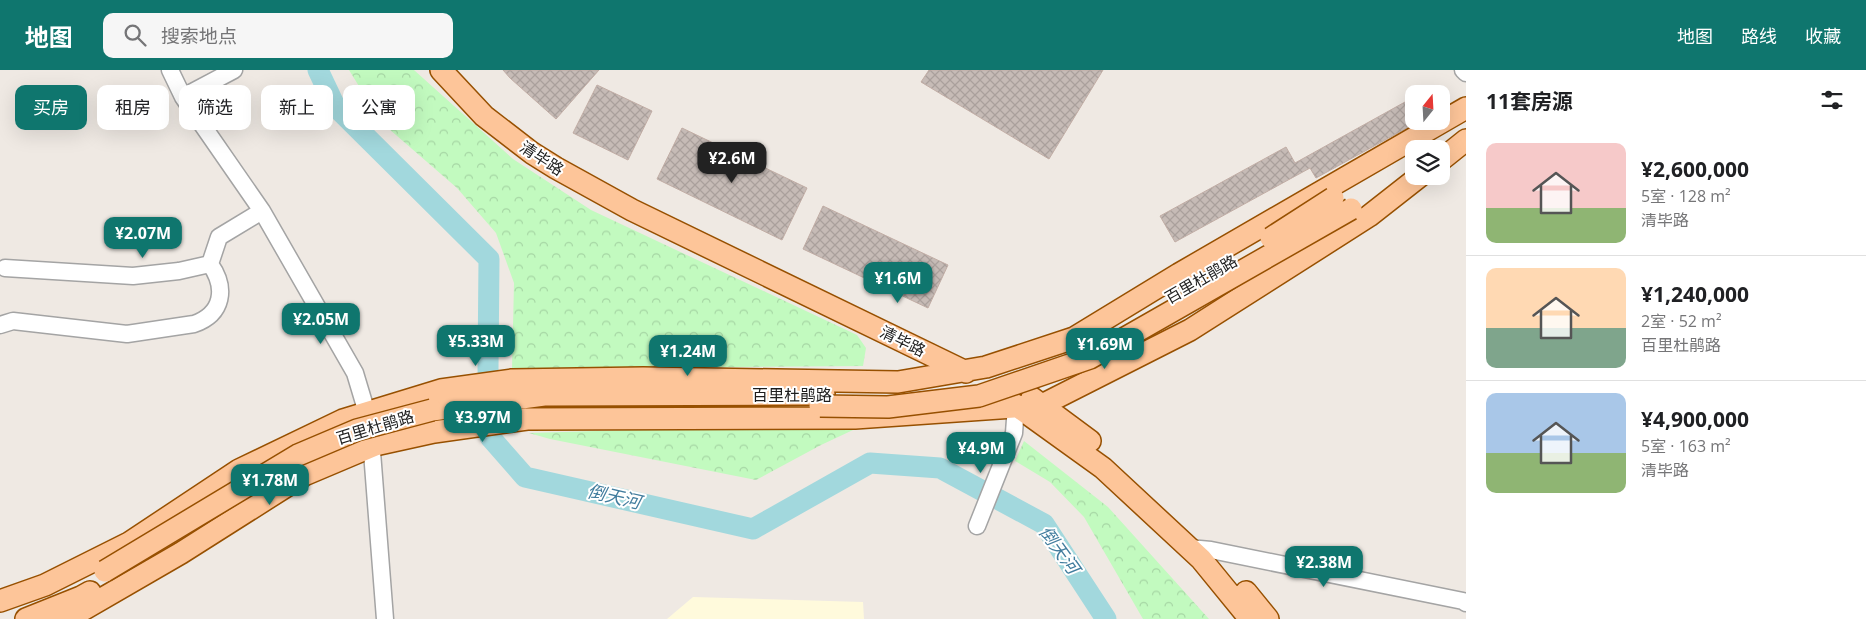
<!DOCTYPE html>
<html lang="zh">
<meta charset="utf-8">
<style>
body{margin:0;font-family:"Open Sans","Noto Sans SC",sans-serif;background:#f6f6f6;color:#202124;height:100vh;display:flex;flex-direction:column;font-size:19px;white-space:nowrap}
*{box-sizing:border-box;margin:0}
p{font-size:16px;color:#757577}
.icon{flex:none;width:28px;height:28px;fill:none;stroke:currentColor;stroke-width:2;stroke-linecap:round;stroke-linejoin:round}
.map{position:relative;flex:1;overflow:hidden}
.panel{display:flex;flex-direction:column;background:#fff;width:400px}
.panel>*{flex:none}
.top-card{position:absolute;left:15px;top:15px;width:475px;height:45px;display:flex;gap:10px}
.needle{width:32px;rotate:18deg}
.tools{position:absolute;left:1405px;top:15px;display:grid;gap:10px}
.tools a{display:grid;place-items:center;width:45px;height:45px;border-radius:10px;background:#fff;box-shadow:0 5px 20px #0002;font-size:25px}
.price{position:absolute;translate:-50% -42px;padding:0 11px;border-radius:10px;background:#0f766e;color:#fff;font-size:16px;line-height:32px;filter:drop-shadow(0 1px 2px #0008)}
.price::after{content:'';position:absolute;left:50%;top:30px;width:15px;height:11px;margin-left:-8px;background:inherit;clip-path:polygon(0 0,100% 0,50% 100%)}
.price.on{background:#222;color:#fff}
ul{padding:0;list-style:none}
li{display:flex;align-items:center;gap:15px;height:125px;padding:0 20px}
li+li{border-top:1px solid #e0e0e0}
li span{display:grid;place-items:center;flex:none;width:140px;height:100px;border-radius:10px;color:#555}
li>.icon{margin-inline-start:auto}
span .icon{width:60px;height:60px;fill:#fffc;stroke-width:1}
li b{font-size:21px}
h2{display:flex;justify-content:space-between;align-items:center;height:60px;padding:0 20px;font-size:21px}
.tag{padding:0 18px;border-radius:10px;background:#fff;box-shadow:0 5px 20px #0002;font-size:18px;line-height:45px}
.tag.on{background:#0f766e;color:#fff}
header{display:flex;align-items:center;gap:30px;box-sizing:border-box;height:70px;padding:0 25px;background:#0f766e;color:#fff}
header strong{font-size:24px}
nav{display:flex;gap:28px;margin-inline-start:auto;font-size:18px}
.search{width:350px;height:45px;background:#f6f6f6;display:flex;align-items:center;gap:12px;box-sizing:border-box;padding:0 18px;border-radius:10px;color:#757577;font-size:19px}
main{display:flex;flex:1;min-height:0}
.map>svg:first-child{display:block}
.education{fill:#fffadc}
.park{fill:url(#park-crowns)}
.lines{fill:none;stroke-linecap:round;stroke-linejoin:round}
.river{stroke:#a2d8dd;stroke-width:21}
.building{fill:url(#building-cross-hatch);stroke:#c1ada5}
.minor-casing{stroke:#a4a4a4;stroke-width:19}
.major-casing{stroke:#975000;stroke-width:24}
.minor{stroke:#fff;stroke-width:16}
.major{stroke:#fdc599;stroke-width:21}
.major-bridge-casing{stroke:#975000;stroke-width:24;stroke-linecap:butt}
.major-bridge{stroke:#fdc599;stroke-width:21}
.labels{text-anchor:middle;stroke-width:4;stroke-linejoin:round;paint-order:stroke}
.street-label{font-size:16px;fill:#1d1d1d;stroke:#fff}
.water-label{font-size:18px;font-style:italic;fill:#427d9e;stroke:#fff}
</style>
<header>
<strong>地图</strong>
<div class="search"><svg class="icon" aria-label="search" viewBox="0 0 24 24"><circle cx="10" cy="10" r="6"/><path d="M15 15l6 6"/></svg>搜索地点</div>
<nav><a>地图</a><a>路线</a><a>收藏</a></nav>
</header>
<main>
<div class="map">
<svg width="1466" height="549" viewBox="0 0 1466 549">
<defs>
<pattern id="park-crowns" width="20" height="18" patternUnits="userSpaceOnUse" patternTransform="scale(1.25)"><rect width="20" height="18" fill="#c2fabf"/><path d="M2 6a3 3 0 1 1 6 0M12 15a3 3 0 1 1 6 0" fill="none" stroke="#a6d6a4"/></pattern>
<pattern id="building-cross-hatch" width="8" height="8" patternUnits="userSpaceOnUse" patternTransform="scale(1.25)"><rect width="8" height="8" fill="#c6bbb6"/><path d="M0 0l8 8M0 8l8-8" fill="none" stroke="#aaa09c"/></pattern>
</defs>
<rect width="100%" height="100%" fill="#efe9e3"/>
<path class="education" d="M 693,527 L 863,532 L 864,549 L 667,549 Z"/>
<path class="park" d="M 349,0 L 414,0 L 513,89 L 591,140 L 857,265 L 866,278 L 863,296 L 512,299 L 514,213 L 496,163 L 457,118 L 381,52 Z
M 868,353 L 821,375 L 756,410 L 550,369 L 529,363 Z
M 1024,371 L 1108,437 L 1209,549 L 1143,549 L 1084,447 L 1050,412 L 1015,391 Z"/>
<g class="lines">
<path class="river" d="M 318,0 L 335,36 L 489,189 L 488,298 L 490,367 L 525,407 L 753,459 L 870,393 L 940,398 L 1044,454 L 1106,549"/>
</g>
<path class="building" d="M 503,0 L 599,0 L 556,49 L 510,8 Z
M 929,0 L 1103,0 L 1049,89 L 921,12 Z
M 597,15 L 652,41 L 628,90 L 573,63 Z
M 1414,27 L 1414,54 L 1316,108 L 1310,98 L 1175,172 L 1160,146 L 1286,77 L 1295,93 Z
M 682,58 L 807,118 L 782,170 L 657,109 Z
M 823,136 L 948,195 L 928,238 L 803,179 Z"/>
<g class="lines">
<defs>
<path id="minor" d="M 170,0 L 183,27 L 262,141 L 355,303 L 367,343 L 371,369 L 385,549
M 1463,0 L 1466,3
M 183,27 L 234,0
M 5,198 L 133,206 L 179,201 L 210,194 L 219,167 L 262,141
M 0,255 L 13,251 L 127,264 L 194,254 C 223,244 227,218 210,194
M 977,456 L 1014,363 L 1016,336
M 1189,478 L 1211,480 L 1463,531 L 1466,533"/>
<path id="major" d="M 441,0 L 484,46 L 532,83 L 556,98 L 632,140 L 966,302
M 1441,90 L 1466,70
M 1032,328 L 1090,371
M 1014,334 L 1103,398 L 1201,489 L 1250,549
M 432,340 L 544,325 L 824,324
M 1246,522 L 1268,549
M 0,531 L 45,515 L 129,473 L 239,400 L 343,350 L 441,320 L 512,310 L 643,308 L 898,312 L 986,297 L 1074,268 L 1179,204 L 1466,38
M 26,549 L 81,527 L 90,522
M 67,549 L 181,483 L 304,405 L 375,375 L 434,362 L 527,349 L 855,348 L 1042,335 L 1190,260 L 1369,146 L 1420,106"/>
</defs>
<use href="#minor" class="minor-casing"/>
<use href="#major" class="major-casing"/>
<use href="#minor" class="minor"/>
<use href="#major" class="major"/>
<defs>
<path id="major-bridge" d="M 1271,168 L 1333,128
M 820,336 L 888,337 L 979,326 L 1090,288 L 1351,139
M 105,501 L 298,385 L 357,360 L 432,340"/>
</defs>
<use href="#major-bridge" class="major-bridge-casing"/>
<use href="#major-bridge" class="major-bridge"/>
</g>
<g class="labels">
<g class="street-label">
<text transform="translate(542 88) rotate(33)" y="6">清毕路</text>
<text transform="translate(1201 209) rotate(-30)" y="6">百里杜鹃路</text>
<text transform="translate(903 271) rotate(26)" y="6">清毕路</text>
<text x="792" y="331">百里杜鹃路</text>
<text transform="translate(375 357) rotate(-17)" y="6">百里杜鹃路</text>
</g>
<g class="water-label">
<text transform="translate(614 427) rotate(13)" y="6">倒天河</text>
<text transform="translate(1059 480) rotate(54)" y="6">倒天河</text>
</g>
</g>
</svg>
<div class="tools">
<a><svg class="needle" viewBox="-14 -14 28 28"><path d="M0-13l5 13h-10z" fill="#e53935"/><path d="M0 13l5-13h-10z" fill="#757577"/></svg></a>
<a><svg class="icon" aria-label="layers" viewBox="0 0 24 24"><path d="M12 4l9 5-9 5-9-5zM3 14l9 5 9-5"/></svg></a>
</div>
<b class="price on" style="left:732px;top:114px">¥2.6M</b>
<b class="price" style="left:143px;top:189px">¥2.07M</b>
<b class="price" style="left:898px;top:234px">¥1.6M</b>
<b class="price" style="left:321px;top:275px">¥2.05M</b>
<b class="price" style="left:476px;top:297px">¥5.33M</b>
<b class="price" style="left:1105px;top:300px">¥1.69M</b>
<b class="price" style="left:688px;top:307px">¥1.24M</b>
<b class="price" style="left:483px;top:373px">¥3.97M</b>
<b class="price" style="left:981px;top:404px">¥4.9M</b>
<b class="price" style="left:270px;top:436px">¥1.78M</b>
<b class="price" style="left:1324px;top:518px">¥2.38M</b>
<div class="top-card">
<a class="tag on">买房</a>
<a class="tag">租房</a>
<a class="tag">筛选</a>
<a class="tag">新上</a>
<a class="tag">公寓</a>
</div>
</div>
<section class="panel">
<h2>11套房源<svg class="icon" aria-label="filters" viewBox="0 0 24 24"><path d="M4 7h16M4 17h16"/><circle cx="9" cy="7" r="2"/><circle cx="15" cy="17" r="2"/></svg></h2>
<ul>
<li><span style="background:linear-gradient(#f6c9c9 65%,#8fb573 0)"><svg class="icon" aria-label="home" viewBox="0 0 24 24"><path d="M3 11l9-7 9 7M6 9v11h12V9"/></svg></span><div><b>¥2,600,000</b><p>5室 · 128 m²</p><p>清毕路</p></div></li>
<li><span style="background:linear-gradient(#ffd9b3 60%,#7fa58c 0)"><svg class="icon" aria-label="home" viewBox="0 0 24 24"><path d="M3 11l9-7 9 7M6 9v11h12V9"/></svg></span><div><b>¥1,240,000</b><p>2室 · 52 m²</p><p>百里杜鹃路</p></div></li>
<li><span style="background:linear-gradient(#a9c7e8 60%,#8fb573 0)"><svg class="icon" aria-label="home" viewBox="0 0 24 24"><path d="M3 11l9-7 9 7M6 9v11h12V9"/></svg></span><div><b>¥4,900,000</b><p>5室 · 163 m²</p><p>清毕路</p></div></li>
</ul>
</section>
</main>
